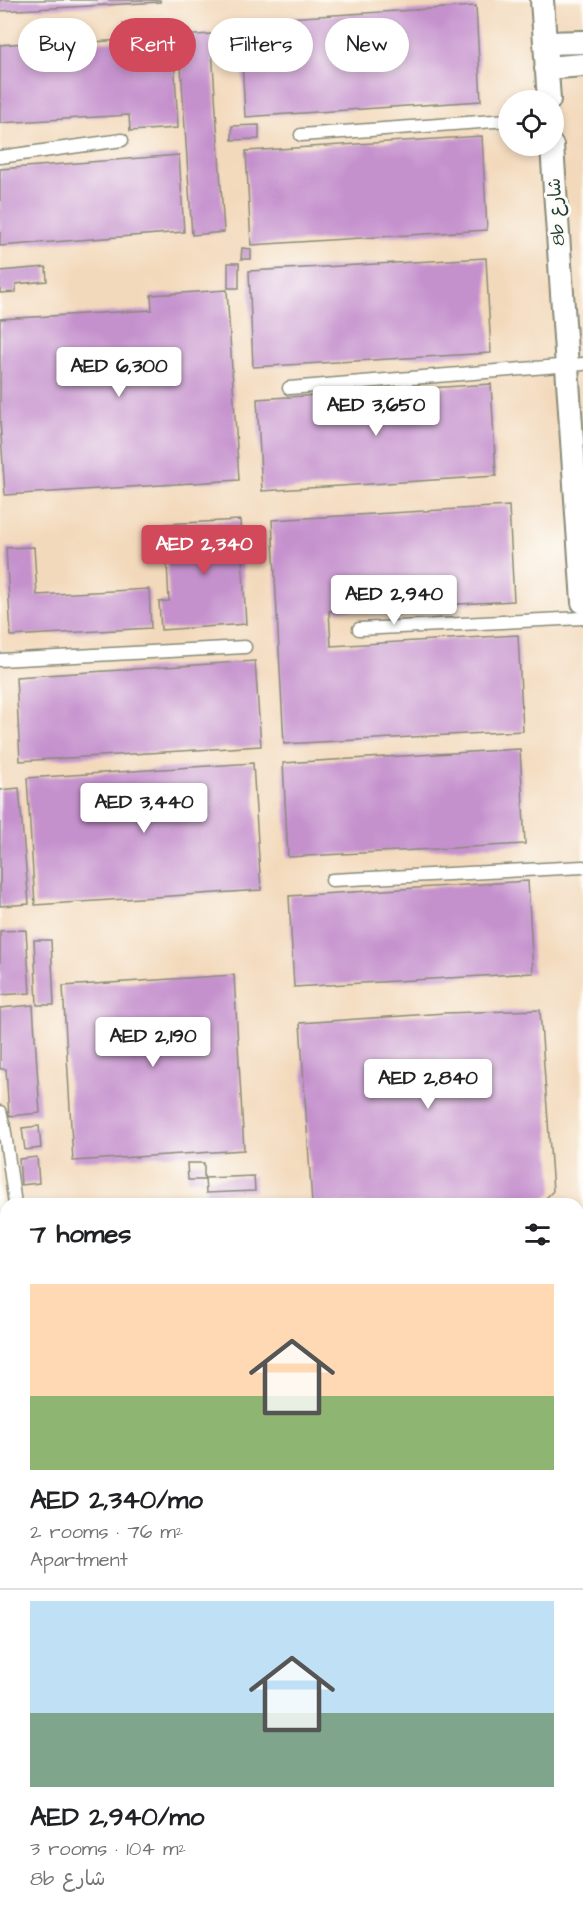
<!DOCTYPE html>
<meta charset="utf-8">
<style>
body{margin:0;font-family:"Architects Daughter","Playpen Sans Arabic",sans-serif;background:#f6f6f6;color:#202124;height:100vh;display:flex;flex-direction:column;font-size:22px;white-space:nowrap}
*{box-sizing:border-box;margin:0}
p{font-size:20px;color:#757577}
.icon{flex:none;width:33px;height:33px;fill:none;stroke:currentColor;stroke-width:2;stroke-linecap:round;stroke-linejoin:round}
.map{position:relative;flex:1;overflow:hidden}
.drawer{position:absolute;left:0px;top:1198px;width:584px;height:722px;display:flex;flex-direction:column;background:#fff;border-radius:18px 18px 0 0;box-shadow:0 3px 9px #0003}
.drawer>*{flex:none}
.hud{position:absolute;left:18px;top:18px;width:548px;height:54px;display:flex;gap:12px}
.fabs{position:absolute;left:498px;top:90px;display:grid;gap:12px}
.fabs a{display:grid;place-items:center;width:66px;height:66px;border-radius:50%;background:#fff;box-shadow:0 3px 9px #0003;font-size:30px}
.price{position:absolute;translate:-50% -51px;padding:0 14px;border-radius:6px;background:#fff;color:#222;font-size:20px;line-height:39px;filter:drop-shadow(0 2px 3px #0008)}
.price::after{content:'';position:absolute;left:50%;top:36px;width:18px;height:14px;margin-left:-9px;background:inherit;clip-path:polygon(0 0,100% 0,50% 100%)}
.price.selected{background:#d1495b;color:#fff}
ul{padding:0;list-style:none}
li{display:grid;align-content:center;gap:12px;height:318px;padding:0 30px}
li+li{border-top:2px solid #e0e0e0}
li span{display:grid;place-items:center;height:186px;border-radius:0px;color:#555}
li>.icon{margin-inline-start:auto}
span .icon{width:108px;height:108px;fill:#fffc;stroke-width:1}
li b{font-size:26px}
h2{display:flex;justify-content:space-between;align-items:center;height:72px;padding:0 30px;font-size:26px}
.tag{padding:0 21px;border-radius:27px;background:#fff;box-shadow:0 3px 9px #0003;font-size:21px;line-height:54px}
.tag.selected{background:#d1495b;color:#fff}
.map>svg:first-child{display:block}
.building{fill:#c591cd}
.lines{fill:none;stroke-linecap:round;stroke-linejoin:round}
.service-casing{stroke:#898b78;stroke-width:15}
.minor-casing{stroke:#898b78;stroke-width:26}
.service{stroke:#fff;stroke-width:12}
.minor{stroke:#fff;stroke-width:22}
.labels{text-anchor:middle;stroke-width:6;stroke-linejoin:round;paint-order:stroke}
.street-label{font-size:18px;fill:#1f3d34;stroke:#fdfcf7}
</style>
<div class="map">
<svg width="583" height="1919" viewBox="0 0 583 1919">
<rect width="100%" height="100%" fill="#fdfcf7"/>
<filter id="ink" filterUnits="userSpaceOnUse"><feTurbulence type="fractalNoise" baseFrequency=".0167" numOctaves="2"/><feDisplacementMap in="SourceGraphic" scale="12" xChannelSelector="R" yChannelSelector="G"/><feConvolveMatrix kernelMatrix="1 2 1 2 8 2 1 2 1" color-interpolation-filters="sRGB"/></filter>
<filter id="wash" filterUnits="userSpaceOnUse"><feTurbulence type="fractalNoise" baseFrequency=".008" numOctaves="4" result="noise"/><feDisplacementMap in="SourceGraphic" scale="24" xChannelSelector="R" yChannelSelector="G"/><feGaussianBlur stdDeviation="1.35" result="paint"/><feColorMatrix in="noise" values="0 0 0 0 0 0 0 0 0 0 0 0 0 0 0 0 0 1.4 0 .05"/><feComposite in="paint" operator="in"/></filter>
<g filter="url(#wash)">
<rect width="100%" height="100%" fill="#f3d9bb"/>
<g id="blocks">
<path class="building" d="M 0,0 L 160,0 L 160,2 L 0,11 Z
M 476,6 L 481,101 L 245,117 L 240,21 Z
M 172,20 L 178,128 L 130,131 L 129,115 L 0,123 L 0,45 L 49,41 L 49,28 L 73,27 L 74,43 L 124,40 L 123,23 Z
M 211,34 L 224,232 L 192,235 L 179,36 Z
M 259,125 L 259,139 L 232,140 L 232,126 Z
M 482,136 L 487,230 L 251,245 L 246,151 Z
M 179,155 L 184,232 L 0,246 L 0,169 Z
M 242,248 L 251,249 L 251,259 L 241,259 Z
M 486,258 L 491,353 L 253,367 L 249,271 Z
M 228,263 L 239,263 L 239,288 L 228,288 Z
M 46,267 L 47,281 L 16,284 L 16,292 L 0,293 L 0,271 Z
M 227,290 L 239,480 L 5,495 L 0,421 L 0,319 L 152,310 L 151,295 Z
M 491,384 L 496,476 L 262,491 L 257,399 Z
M 509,506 L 514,601 L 329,611 L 331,646 L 518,635 L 523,731 L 284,744 L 272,520 Z
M 240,520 L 246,624 L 161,630 L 159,602 L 169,601 L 165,524 Z
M 34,547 L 37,595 L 149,589 L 151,628 L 11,636 L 6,548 Z
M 255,661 L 261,746 L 20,761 L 16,677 Z
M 520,749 L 525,844 L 288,857 L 283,763 Z
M 253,763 L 261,890 L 35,905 L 27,778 Z
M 19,788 L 29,904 L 0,906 L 0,790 Z
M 528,881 L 533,973 L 294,987 L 289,896 Z
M 26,930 L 30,993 L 0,995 L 0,931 Z
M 34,940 L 51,940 L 54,1005 L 37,1005 Z
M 234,975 L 244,1150 L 73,1161 L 63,986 Z
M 33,1005 L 40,1113 L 9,1116 L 6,1069 L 0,1069 L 0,1008 Z
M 540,1010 L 553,1191 L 540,1204 L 312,1204 L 300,1023 L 445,1013 Z
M 39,1126 L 41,1148 L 25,1150 L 22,1128 Z
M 37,1157 L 39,1183 L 21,1185 L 19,1159 Z
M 187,1163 L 204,1163 L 204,1180 L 188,1180 Z
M 254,1176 L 255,1191 L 206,1193 L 205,1178 Z
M 578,1370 L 583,1370 L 583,1475 L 578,1475 Z
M 0,1414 L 6,1419 L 6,1501 L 0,1502 Z
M 583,1496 L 583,1610 L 578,1611 L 578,1497 Z
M 0,1536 L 6,1536 L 6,1631 L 0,1638 Z
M 583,1715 L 583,1832 L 578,1833 L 578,1720 Z
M 6,1741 L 6,1822 L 4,1822 L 3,1793 L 0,1793 L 0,1742 Z
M 578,1842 L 583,1842 L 583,1919 L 560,1919 L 560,1914 L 578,1914 Z
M 0,1892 L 6,1892 L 6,1914 L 127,1914 L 127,1919 L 0,1919 Z
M 142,1914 L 237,1914 L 238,1919 L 142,1919 Z
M 293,1914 L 330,1914 L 330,1919 L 294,1919 Z
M 359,1914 L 427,1914 L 425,1917 L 396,1919 L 360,1919 Z"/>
</g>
</g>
<g filter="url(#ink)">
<use href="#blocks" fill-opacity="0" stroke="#898b78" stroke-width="1.5"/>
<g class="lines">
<defs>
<path id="service" d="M 301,135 L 508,120
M 0,157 L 122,140
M 289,388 L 583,364
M 359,629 L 583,618
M 0,660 L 245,647
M 332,880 L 583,867
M 0,1112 L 4,1126 L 15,1204
M 578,1663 L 583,1663
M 0,1697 L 6,1697
M 527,1914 L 527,1919"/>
<path id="minor" d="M 542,0 L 549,100
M 545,43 L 583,42
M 546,68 L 583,65
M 552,146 L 583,602
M 578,1306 L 583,1305
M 0,1341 L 6,1340"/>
</defs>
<use href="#service" class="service-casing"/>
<use href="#minor" class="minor-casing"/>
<use href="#service" class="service"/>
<use href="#minor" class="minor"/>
</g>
</g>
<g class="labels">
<g class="street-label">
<text transform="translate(556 212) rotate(-94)" y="6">8b شارع</text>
</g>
</g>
</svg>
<div class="fabs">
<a><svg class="icon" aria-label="locate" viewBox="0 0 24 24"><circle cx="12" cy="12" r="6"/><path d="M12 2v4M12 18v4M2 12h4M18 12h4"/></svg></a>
</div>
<b class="price" style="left:119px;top:398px">AED 6,300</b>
<b class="price" style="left:376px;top:437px">AED 3,650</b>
<b class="price selected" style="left:204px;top:576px">AED 2,340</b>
<b class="price" style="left:394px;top:626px">AED 2,940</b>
<b class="price" style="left:144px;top:834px">AED 3,440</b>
<b class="price" style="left:153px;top:1068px">AED 2,190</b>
<b class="price" style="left:428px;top:1110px">AED 2,840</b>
<div class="hud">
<a class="tag">Buy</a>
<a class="tag selected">Rent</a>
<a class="tag">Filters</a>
<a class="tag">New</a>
</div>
<section class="drawer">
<h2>7 homes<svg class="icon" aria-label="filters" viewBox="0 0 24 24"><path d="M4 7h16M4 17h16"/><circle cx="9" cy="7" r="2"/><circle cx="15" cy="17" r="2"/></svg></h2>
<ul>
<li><span style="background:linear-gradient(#ffd9b3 60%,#8fb573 0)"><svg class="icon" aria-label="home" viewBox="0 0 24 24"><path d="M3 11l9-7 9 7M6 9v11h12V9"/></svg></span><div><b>AED 2,340/mo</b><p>2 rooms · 76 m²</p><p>Apartment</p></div></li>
<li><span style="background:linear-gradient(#bfe0f5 60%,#7fa58c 0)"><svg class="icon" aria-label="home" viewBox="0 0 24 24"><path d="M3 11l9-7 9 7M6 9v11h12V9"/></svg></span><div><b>AED 2,940/mo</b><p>3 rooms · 104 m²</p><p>8b شارع</p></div></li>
</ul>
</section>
</div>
